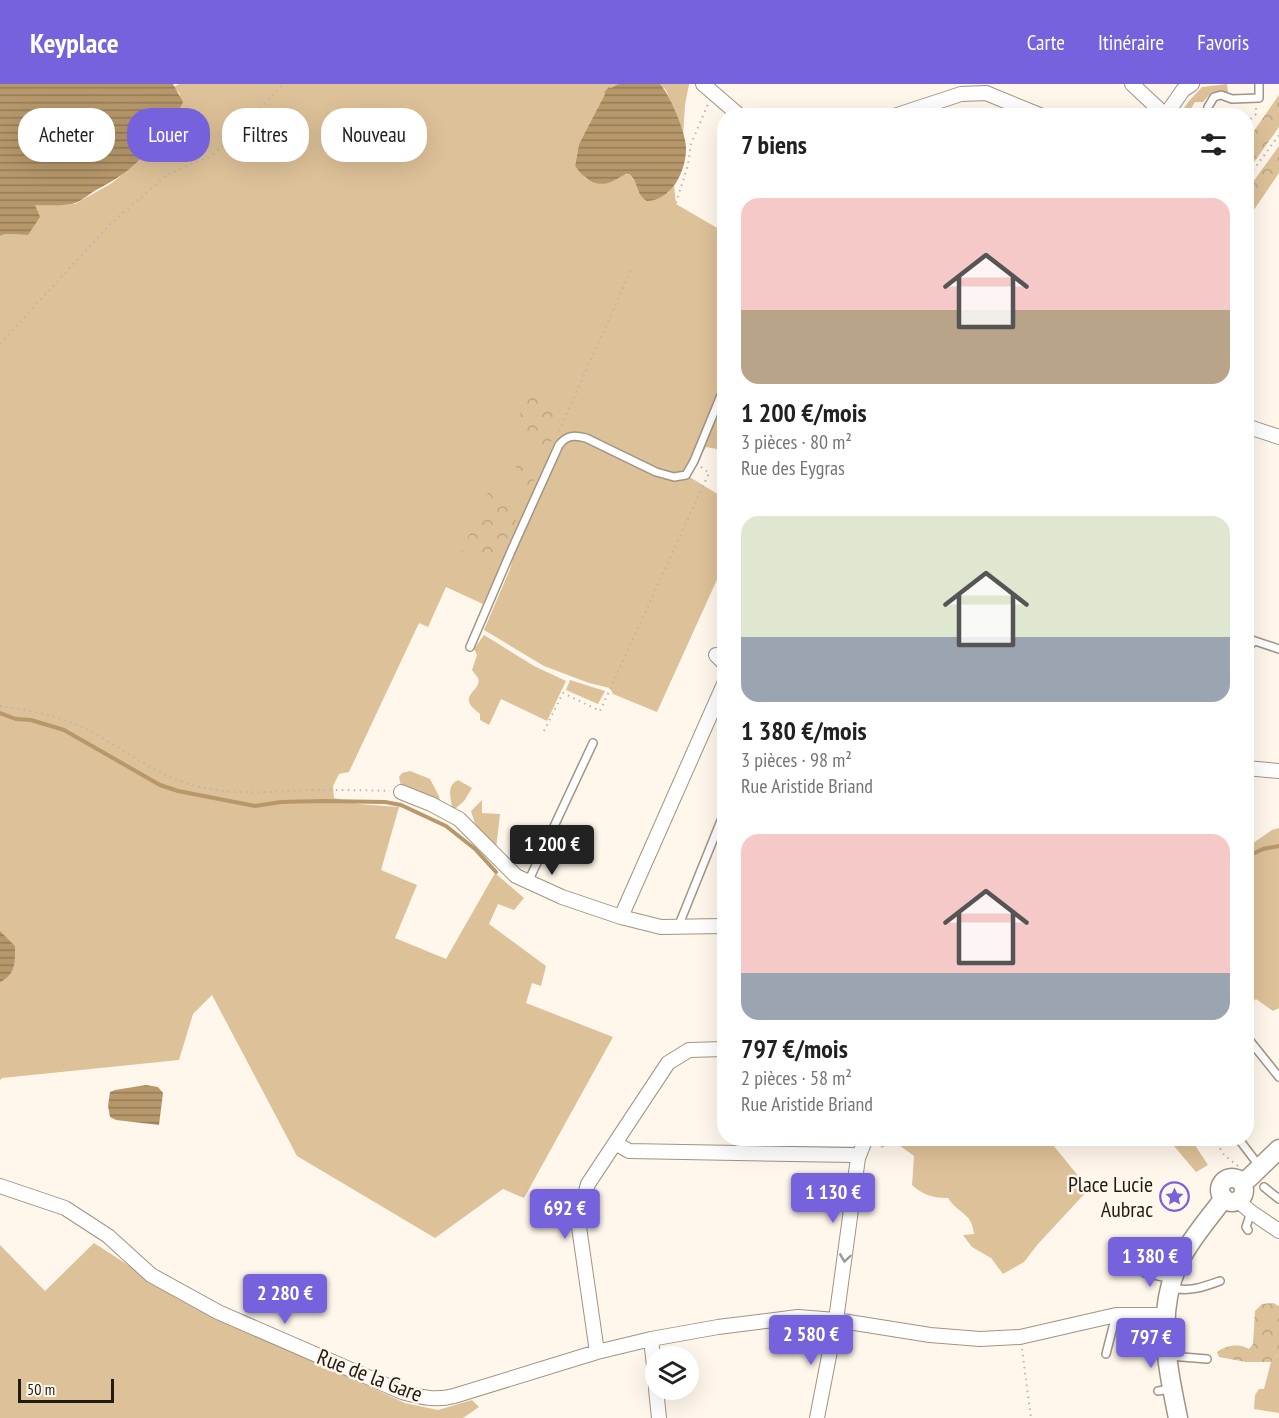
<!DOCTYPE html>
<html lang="fr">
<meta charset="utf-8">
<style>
body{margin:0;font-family:"PT Sans Narrow",sans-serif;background:#f6f6f6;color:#202124;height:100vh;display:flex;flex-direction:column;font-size:22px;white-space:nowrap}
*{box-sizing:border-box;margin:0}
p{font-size:20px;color:#757577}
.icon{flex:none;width:33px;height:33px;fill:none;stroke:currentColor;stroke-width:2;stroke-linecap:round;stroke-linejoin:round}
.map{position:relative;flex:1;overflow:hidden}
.details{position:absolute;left:717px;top:24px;width:537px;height:1038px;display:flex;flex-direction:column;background:#fff;border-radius:24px;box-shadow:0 6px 24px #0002}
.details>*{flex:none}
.hud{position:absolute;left:18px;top:24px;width:570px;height:54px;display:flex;gap:12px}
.controls{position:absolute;left:645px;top:1262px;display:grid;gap:12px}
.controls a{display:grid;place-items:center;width:54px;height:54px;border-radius:50%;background:#fff;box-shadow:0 6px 24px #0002;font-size:30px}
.scale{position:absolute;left:18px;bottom:15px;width:96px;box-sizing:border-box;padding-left:6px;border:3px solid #201b15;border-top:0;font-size:16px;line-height:21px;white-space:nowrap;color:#201b15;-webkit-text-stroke:4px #fff7eb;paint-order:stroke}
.price{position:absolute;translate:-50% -51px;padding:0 14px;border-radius:6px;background:#7662dc;color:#fff;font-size:20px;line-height:39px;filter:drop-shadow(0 2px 3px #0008)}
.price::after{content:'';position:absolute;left:50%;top:36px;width:18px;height:14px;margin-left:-9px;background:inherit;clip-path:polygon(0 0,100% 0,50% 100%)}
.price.on{background:#222;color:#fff}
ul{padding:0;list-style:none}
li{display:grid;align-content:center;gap:12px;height:318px;padding:0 24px}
li span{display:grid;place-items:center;height:186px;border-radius:18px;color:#555}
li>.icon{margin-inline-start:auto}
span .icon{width:108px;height:108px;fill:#fffc;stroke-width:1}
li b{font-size:26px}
h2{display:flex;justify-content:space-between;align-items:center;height:72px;padding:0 24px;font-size:26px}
.tag{padding:0 21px;border-radius:24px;background:#fff;box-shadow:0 6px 24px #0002;font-size:21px;line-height:54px}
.tag.on{background:#7662dc;color:#fff}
header{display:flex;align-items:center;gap:36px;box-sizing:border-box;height:84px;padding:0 30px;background:#7662dc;color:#fff}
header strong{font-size:28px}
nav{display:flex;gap:33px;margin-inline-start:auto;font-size:21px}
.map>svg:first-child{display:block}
.grass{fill:#ddc198}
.forest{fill:url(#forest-crowns)}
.water{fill:url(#water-rules)}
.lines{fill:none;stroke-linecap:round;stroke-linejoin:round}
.stream{stroke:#b7986b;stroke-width:4}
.service-casing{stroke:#a09483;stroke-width:10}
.minor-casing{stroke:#a09483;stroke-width:16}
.tertiary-casing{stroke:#a09483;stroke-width:21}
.path{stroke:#bcb5aa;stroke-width:2;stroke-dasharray:1.5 4.5;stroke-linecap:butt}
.service{stroke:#fff;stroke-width:7}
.minor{stroke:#fff;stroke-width:14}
.tertiary{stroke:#fff;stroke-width:18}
.oneway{stroke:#9b9896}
.labels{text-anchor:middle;stroke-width:5;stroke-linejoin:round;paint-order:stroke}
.poi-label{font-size:22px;fill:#201b15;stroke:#fff7eb;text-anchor:end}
.street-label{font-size:22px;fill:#201b15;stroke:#fff7eb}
</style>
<header>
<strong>Keyplace</strong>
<nav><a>Carte</a><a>Itinéraire</a><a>Favoris</a></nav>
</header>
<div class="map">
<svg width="1279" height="1334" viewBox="0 0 1279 1334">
<defs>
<pattern id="forest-crowns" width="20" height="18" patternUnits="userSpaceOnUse" patternTransform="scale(1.5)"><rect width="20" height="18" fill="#ddc198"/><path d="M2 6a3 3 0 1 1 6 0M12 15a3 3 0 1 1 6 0" fill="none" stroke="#bda582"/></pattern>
<pattern id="water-rules" width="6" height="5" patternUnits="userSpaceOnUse" patternTransform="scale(1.5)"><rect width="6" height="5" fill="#b7986b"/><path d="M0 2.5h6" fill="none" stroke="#947b57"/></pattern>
</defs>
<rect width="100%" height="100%" fill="#fff7eb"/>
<path class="grass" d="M 179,0 L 618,0 L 611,4 L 609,3 L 604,8 L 605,10 L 579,60 L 575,82 L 586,95 L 613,97 L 622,91 L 629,90 L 637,100 L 668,109 L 674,101 L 676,120 L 724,148 L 724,372 L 717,365 L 706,363 L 688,392 L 724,414 L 724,480 L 657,628 L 613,610 L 610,604 L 589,599 L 544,582 L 484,546 L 510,485 L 515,467 L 508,464 L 483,520 L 446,503 L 428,543 L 419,539 L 349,688 L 339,690 L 333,702 L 334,714 L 359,720 L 399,723 L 381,786 L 417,801 L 395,854 L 446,875 L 495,789 L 524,814 L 514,826 L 498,820 L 489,840 L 546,882 L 541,902 L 532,899 L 526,919 L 613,953 L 524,1114 L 503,1105 L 435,1154 L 297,1072 L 212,911 L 193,930 L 179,976 L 2,994 L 0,996 L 0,152 L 5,150 L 28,151 L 35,121 L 75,120 L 112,99 L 138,78 L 149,65 L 154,45 L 164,34 L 176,29 L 180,10 L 174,3 Z
M 660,0 L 689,0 L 685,21 L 683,52 L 666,6 Z
M 1227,0 L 1228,8 L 1212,8 L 1203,18 L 1195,18 L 1187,31 L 1179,31 L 1189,17 L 1202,3 Z
M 484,551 L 534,582 L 566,597 L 547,637 L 501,615 L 489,641 L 480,636 L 480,630 C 477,627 472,624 470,620 C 464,609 482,605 478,594 C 476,591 474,589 472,586 L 477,571 L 474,565 Z
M 570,596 L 605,607 L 598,620 L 566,606 Z
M 410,687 L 430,695 L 439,712 L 441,721 L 401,702 L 399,693 L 402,689 Z
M 458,696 L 472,704 L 464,717 L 455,725 L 452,724 C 451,713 446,702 458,696 Z
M 482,716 L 482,729 L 500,730 L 496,765 L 475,740 L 471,727 Z
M 1279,744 L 1279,924 L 1273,927 L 1256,915 L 1247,923 L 1246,764 L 1272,746 Z
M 881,1055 L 1060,1055 L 1053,1061 L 1089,1105 L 1038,1160 L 1024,1178 L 1003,1190 L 991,1174 L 972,1163 L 963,1151 L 974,1150 C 972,1128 958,1130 948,1114 C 933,1114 923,1111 912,1101 L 914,1072 L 895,1058 L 881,1064 Z
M 1168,1055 L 1191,1055 L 1208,1081 L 1196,1088 Z
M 94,1159 L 187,1219 L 405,1319 L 438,1326 L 472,1316 L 479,1323 L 463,1334 L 0,1334 L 0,1161 L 45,1207 Z
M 1277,1271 L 1279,1272 L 1279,1329 L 1254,1325 L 1255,1311 L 1259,1305 L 1264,1305 L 1271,1278 Z"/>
<path class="forest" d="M 1279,11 L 1279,43 L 1247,88 L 1247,57 Z
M 1279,62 L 1279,89 L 1247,136 L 1247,106 Z
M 529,311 L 565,328 L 548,364 L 512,347 Z
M 521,372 L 541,381 L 530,404 L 511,395 Z
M 489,406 L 522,423 L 498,476 L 461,469 Z
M 1273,1219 L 1279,1222 L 1279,1272 L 1277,1271 L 1271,1278 L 1246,1278 L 1219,1273 L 1217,1268 C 1226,1261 1239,1259 1249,1265 L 1253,1260 L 1255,1227 L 1262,1220 Z"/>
<path class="water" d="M 0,0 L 173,0 L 183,18 C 178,33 161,31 154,45 C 150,52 152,61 147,67 C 134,85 115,96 96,106 C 89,110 81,118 72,120 C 60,122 47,121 35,121 L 40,133 L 28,151 L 5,150 L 0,152 Z
M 618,0 L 660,0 C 669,9 687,51 686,65 C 686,87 672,116 647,117 C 636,111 639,98 629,90 L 626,90 C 621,92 618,95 613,97 C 597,105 584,95 575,82 L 579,60 L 605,10 L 604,8 L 609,3 L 611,4 Z
M 0,847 L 15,862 C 15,878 16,890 0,898 Z
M 146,1001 L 158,1003 L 163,1009 L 159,1041 L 116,1036 L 110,1033 L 108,1022 L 110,1008 L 115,1006 Z"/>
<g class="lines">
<path class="stream" d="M 0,629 L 16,635 L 31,636 L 64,646 L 160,701 L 178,707 L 255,722 L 281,718 L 323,717 L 385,718 L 401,721 L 446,742 L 475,765 L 496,788
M 1246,773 L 1263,765 L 1279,762"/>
<defs>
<path id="service" d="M 1208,23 L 1214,13 L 1221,11 L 1232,15 L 1259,14 L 1259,0
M 1246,554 L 1255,557
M 470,563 L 512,465 L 559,361 C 567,351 574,351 586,354 L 656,388 L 674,393 L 686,391 L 694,377 L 724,304
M 1246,564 L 1255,557 L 1279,565
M 528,798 L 593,659
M 678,843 L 724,729
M 1246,952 L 1279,993
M 1238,1054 L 1260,1083
M 1264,1103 L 1279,1115
M 1248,1146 L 1246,1143 L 1251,1128
M 1145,1189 L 1172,1195
M 1172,1204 C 1190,1208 1203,1203 1220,1197
M 1106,1270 L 1116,1231
M 1170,1272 L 1207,1275
M 1158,1307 L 1170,1305"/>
<path id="minor" d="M 703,0 L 740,32
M 1132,0 L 1165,31
M 894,32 L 961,10 L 986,9 L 1042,32
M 1165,32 L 1183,6 L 1192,0
M 1246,342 L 1279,353
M 716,571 L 724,579
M 1246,684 L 1279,687
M 401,708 L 431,720 L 459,735 L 516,792 L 562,813 L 621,833 L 661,843 L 724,842
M 621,833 L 724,600
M 615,1059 L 629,1067 L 852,1071 L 858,1074
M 0,1102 L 65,1124 L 108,1152 L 151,1191 L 218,1228 L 402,1308 C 421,1313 435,1317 454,1312 L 597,1268 L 651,1255 L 718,1243 L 798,1233 L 836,1236 L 930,1251 L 980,1255 L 1020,1253 L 1116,1231 L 1164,1231
M 1237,1116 L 1251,1128 L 1279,1147
M 651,1255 L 656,1300
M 597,1268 L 578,1136 L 588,1100 L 668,979 L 689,966 L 724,965
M 656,1305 L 659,1334
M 817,1334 L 836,1236 L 858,1074 L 866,1054"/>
<path id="tertiary" d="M1220 1106a12 12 0 1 1 24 0a12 12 0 1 1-24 0Z
M 1241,1098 L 1249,1094 L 1279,1065
M 1178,1334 C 1167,1280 1154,1222 1183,1171 C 1194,1151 1210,1133 1224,1114"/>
</defs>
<use href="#service" class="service-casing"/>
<use href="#minor" class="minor-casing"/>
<use href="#tertiary" class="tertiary-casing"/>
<path class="path" d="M 1246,39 L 1256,30 L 1256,23
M 1246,96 L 1279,51
M 676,119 L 688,81 L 691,60 L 708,20
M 0,260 L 110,140 L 167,91 L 212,71 L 230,56 L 283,0
M 559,347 L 631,186
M 0,622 C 31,626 64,633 92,648 C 124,666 154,689 189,700 C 228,712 267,708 307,706 C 335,706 362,706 390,707
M 544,647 L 563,609 L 600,627 L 709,389 L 700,382
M 1214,1054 L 1224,1071 L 1238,1082
M 1022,1265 L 1031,1334"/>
<use href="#service" class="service"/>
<use href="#minor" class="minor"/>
<use href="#tertiary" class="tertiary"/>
</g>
<defs><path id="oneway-chevron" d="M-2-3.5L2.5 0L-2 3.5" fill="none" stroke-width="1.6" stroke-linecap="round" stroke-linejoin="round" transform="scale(1.5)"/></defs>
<use class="oneway" href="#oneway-chevron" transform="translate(845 1174) rotate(98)"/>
<defs>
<symbol id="sight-ring" viewBox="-11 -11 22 22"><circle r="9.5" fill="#fff7eb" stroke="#7662dc" stroke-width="1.5"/><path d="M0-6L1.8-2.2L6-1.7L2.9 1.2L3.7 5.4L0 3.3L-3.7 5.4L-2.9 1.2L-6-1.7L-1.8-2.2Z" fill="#7662dc"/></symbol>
</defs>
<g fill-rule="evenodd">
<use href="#sight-ring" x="1158" y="1096" width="33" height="33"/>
</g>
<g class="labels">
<g class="poi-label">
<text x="1153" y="1108">Place Lucie<tspan x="1153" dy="25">Aubrac</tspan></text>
</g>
<g class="street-label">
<text transform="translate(370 1291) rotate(21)" y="8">Rue de la Gare</text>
</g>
</g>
</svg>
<div class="controls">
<a><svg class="icon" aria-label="layers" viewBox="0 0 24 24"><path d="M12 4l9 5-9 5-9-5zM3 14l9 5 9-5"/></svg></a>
</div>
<div class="scale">50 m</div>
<b class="price on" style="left:552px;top:792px">1 200 €</b>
<b class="price" style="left:833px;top:1140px">1 130 €</b>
<b class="price" style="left:565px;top:1156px">692 €</b>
<b class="price" style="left:1150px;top:1204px">1 380 €</b>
<b class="price" style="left:285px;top:1241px">2 280 €</b>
<b class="price" style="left:811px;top:1282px">2 580 €</b>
<b class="price" style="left:1151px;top:1285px">797 €</b>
<div class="hud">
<a class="tag">Acheter</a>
<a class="tag on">Louer</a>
<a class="tag">Filtres</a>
<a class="tag">Nouveau</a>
</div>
<section class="details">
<h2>7 biens<svg class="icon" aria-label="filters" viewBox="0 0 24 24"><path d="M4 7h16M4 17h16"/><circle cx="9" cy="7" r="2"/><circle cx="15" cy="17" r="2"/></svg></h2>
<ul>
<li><span style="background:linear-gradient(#f6c9c9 60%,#b9a48a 0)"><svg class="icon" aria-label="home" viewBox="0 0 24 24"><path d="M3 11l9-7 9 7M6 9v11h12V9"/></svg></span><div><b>1 200 €/mois</b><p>3 pièces · 80 m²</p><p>Rue des Eygras</p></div></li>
<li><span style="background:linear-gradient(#dfe7d0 65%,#9aa5b1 0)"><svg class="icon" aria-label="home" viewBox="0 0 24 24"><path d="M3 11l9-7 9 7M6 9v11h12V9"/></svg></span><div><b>1 380 €/mois</b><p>3 pièces · 98 m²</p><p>Rue Aristide Briand</p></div></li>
<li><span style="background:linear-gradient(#f6c9c9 75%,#9aa5b1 0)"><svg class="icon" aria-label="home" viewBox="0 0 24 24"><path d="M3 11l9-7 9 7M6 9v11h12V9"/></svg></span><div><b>797 €/mois</b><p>2 pièces · 58 m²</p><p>Rue Aristide Briand</p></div></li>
</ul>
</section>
</div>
